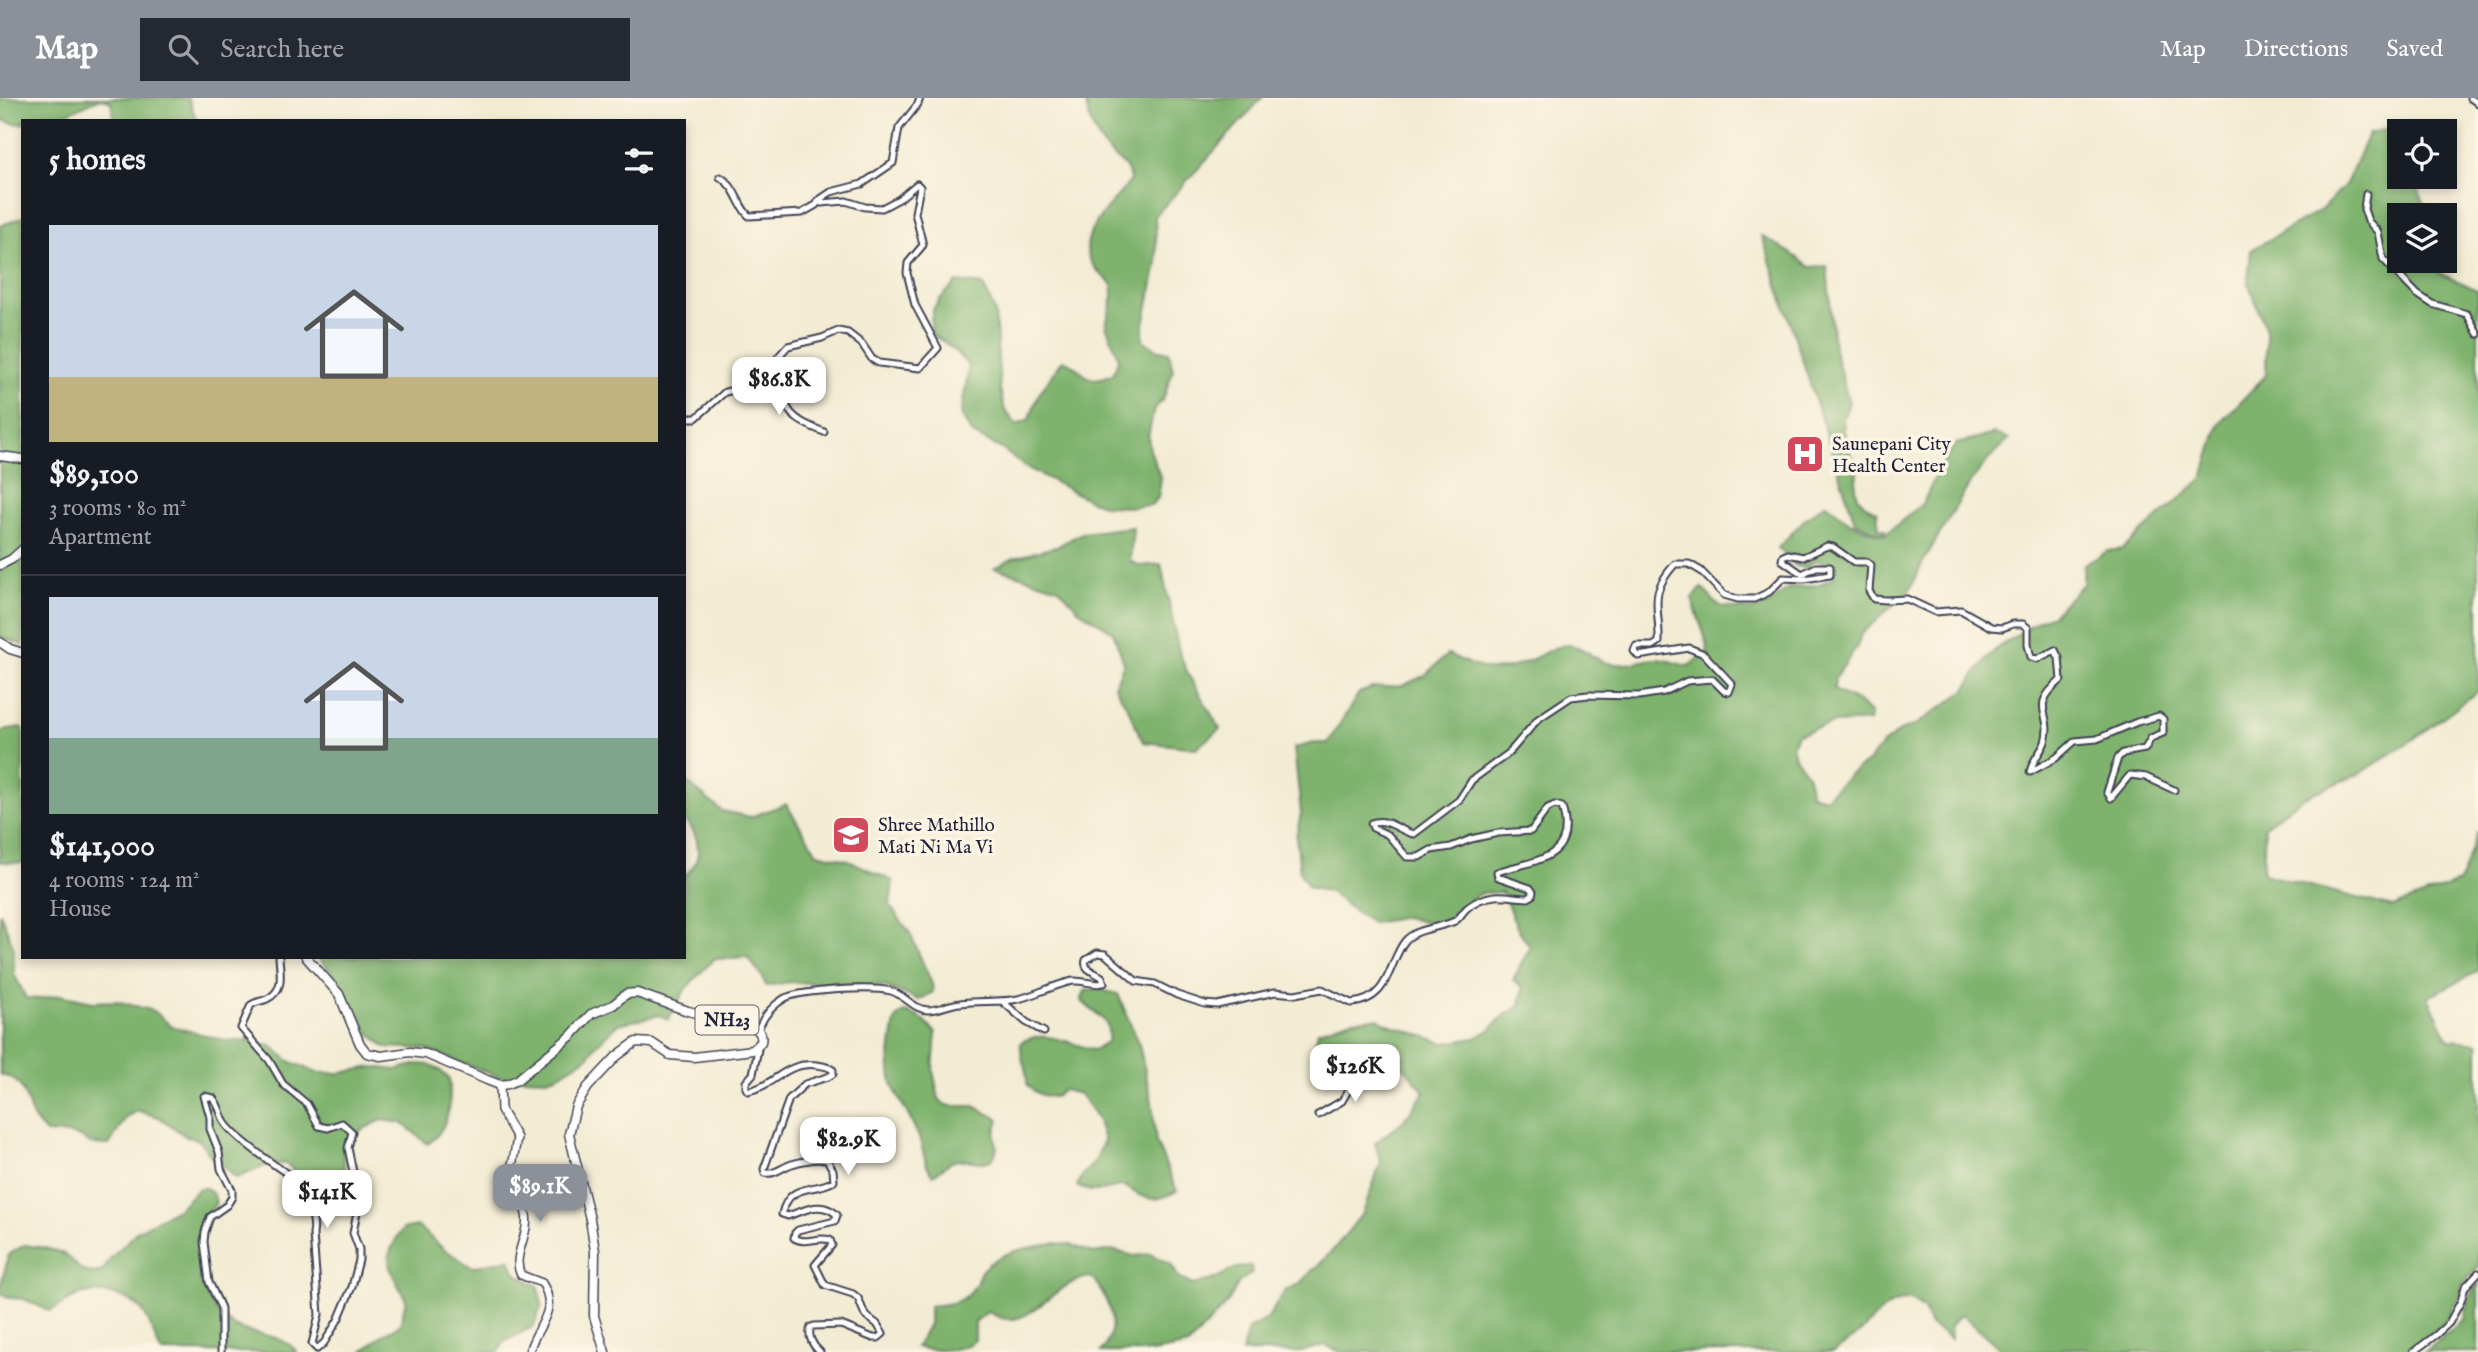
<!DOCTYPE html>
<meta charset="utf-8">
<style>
body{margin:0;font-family:"IM FELL English",serif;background:#242831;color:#f1f3f6;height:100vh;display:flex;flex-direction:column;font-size:26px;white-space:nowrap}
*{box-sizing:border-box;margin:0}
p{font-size:23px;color:#9ea1a6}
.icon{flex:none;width:38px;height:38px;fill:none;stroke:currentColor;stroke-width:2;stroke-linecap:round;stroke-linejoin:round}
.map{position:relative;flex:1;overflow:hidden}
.drawer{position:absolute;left:21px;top:21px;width:665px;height:840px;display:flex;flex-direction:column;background:#171b24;border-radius:0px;box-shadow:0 4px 10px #0003}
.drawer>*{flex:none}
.fabs{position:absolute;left:2387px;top:21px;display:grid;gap:14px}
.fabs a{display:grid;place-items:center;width:70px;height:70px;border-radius:0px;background:#171b24;box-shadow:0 4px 10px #0003;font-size:35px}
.price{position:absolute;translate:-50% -60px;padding:0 16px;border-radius:14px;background:#fff;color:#222;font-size:23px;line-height:46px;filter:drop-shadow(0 2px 4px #0008)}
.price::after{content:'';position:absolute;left:50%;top:42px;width:21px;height:16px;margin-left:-10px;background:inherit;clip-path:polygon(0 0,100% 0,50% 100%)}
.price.on{background:#8c9099;color:#fff}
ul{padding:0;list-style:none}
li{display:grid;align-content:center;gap:14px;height:371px;padding:0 28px}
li+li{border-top:2px solid #363941}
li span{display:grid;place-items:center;height:217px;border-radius:0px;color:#555}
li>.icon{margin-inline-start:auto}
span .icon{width:126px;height:126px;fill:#fffc;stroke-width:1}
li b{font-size:30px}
h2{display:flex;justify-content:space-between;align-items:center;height:84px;padding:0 28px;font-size:30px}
header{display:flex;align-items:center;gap:42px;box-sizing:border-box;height:98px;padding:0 35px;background:#8c9099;color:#fff}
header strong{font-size:33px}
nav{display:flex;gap:38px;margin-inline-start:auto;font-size:24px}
.search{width:490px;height:63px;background:#242831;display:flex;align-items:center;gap:18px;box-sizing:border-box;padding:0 24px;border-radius:0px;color:#9ea1a6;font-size:26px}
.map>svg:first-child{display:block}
.forest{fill:#7eb26d;stroke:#506a54;stroke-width:2}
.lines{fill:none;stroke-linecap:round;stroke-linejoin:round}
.street-casing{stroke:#414052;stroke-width:9}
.secondary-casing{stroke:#414052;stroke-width:10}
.primary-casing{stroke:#414052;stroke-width:11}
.street{stroke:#fff;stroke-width:5}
.secondary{stroke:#fff;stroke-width:7}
.primary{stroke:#fff;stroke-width:8}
.labels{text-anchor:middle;stroke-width:7;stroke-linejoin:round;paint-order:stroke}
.shield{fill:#fcf5e5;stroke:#63616e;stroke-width:2}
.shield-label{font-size:18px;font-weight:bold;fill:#22223b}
.poi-label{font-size:19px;fill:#22223b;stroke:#fcf5e5;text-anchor:start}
</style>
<header>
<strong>Map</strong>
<div class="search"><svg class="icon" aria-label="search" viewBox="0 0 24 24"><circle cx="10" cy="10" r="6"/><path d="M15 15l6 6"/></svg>Search here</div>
<nav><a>Map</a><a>Directions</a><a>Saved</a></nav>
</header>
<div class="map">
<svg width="2478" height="1254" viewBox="0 0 2478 1254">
<rect width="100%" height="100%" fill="#fcf5e5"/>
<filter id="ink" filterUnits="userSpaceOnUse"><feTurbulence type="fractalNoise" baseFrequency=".0143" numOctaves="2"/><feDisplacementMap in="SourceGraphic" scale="14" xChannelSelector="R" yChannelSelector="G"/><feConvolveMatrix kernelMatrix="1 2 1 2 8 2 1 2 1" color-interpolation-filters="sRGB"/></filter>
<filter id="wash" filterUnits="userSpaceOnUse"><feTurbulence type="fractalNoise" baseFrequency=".00686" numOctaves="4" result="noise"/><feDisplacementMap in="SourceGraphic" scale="28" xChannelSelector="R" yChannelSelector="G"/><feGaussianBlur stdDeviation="1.57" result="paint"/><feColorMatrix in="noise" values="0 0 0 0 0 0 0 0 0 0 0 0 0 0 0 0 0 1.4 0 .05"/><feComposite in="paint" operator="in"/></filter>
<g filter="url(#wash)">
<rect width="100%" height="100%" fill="#f3ecd4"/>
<path class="forest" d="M 0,0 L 188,0 L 197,23 L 114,23 L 111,4 L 101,0 C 67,14 61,23 23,23 L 23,26 L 12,25 L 0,21 Z
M 1086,0 L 1262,0 L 1155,118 L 1157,166 L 1143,231 L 1143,242 L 1156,251 L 1169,254 L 1173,273 L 1163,301 L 1154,311 L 1148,339 L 1150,352 L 1161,381 L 1158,400 L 1151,407 L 1131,409 L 1107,408 L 1091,403 L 1024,368 L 1002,351 L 971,335 L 961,316 L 969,269 C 958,255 948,245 932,237 C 928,208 938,203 957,184 L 983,187 L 995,214 L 1000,291 L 1005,313 L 1017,327 L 1029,321 L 1040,294 L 1063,262 C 1088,272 1082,289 1113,276 L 1119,261 L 1106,227 L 1113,198 L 1112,186 C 1103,178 1091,169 1088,156 C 1081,131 1118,100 1131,82 C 1126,66 1123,67 1111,56 C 1097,43 1086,19 1086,0 Z
M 2395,29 L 2399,41 L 2399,79 L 2414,79 L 2428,117 L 2399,117 L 2399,163 L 2425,163 C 2439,180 2459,181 2478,193 L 2478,593 L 2407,646 L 2359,676 L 2302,700 L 2265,728 L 2263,776 L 2393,809 L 2459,785 L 2478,733 L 2478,873 L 2428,899 L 2449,942 L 2478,945 L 2478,1169 L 2462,1187 L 2458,1202 L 2446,1222 L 2408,1254 L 2091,1254 L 2086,1250 L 2062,1251 L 2058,1254 L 2004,1254 L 1961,1216 L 1950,1228 L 1951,1241 L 1929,1226 L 1924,1211 L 1909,1201 C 1881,1207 1881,1215 1862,1233 C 1854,1241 1843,1247 1834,1254 L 1341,1254 L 1325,1247 L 1301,1254 L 1242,1254 L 1248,1231 L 1267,1221 L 1285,1193 L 1299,1186 L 1334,1151 L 1363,1115 L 1381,1064 L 1375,1045 L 1403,1023 L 1425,994 L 1403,968 L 1373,945 L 1332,961 L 1314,951 L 1318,933 L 1352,922 L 1378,920 L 1385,925 L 1444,945 L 1475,940 L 1491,931 L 1501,920 L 1520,908 L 1523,889 L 1513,882 L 1530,849 L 1517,829 L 1502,794 L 1482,795 L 1465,805 L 1447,822 L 1434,827 L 1406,819 L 1373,825 L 1356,815 L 1330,794 L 1309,789 L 1300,775 L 1298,754 L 1296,739 L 1301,715 L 1294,650 L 1315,645 L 1328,645 L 1359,595 L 1372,590 L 1402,588 L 1424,578 L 1448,556 C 1486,575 1500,578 1539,558 C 1547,553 1559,547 1569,547 C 1584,548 1594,562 1608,565 C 1624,569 1641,562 1656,561 C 1666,561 1678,566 1688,568 L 1708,554 L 1705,539 L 1692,501 L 1702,490 L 1715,504 L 1723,509 L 1754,512 L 1773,504 L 1788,490 L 1818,487 L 1833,480 L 1834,468 L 1816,462 L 1806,470 L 1796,468 L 1778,450 L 1805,421 L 1825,406 C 1833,410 1836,413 1843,419 C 1854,428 1872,434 1885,437 L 1923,405 L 1941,367 L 1956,346 L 1994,336 L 2009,341 L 1989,361 L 1970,385 L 1923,464 L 1909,493 L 1861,536 L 1857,549 L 1835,580 L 1834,592 L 1859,604 L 1871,616 L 1870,623 L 1835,625 L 1797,636 L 1792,648 L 1795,659 L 1808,678 L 1811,696 L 1825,700 L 1850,676 L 1868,664 L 1883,646 L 1900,633 L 1914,628 L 1966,592 L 1977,573 L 1995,552 L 2040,522 L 2053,517 L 2083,486 L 2084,467 L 2108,453 L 2123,451 L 2203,380 L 2219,326 L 2266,277 L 2266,232 L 2248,184 L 2251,152 L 2321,112 L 2346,86 L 2368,36 Z
M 23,119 L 23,547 L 0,539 L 0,128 Z
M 1762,138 L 1791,155 L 1810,169 L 1827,168 L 1834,251 L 1849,305 L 1843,321 L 1844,334 L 1851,358 L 1858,370 C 1853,394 1855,403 1877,414 L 1879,430 L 1885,431 L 1885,435 L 1877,434 L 1855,424 Z
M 1133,429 L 1130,463 L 1140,468 L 1161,466 L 1179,554 L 1188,576 L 1220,631 L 1196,650 L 1144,644 C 1137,633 1134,624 1129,612 C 1125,603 1118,597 1115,587 L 1124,565 L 1113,534 L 1080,513 L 1059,490 L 995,470 L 1014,460 L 1058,448 L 1082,435 Z
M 19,629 L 23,630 L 23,765 L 2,764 L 0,764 L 0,634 Z
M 684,682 L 722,713 L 750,719 L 786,706 L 817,755 L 848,762 L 893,783 L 890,808 L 910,835 L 932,886 L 933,894 L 919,902 L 884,888 L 790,884 L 766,888 L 762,878 L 747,859 L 714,861 L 686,890 L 668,922 L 660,917 L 618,926 L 594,949 L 589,958 L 559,977 L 547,981 L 500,979 L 425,951 L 385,949 L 368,934 L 331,873 L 317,859 L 684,859 L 684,778 C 704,763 701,737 684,722 Z
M 0,814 L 14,851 L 14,876 L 26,900 L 38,901 L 60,897 L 93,904 L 116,903 L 154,913 L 171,928 L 227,943 L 250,942 L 272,948 L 289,963 L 317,975 L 340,975 L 373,969 L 396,972 L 418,966 L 429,967 L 440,972 L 449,981 C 452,1005 448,1032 428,1046 L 402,1025 L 382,1022 L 351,1037 L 344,1046 L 343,1057 L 349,1103 L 342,1113 L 331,1118 L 320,1115 L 301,1080 L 287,1066 L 270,1066 L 236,1080 L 211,1058 L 198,1041 L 187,1039 L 159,1019 L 138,1013 L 127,1018 L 109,1047 L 90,1046 L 81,1039 L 69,1036 L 46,1035 C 41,1029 35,1024 32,1017 C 24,998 24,980 0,977 Z
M 1098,891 L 1118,896 L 1139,947 L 1152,1004 L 1156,1044 L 1177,1093 C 1154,1105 1145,1103 1125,1088 C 1105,1088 1098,1099 1077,1088 L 1083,1076 L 1095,1064 L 1104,1042 L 1097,1020 L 1080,996 L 1063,992 L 1055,999 C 1042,998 1035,996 1027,986 C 1028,969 1019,961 1021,944 C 1046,931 1070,946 1094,952 L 1108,943 C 1111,918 1095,918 1081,902 L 1085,893 Z
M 905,914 L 920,919 L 936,935 L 933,973 L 939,1001 L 944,1006 L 951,1008 L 974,1008 L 999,1021 C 998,1026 995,1032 995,1037 C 995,1043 998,1048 996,1054 C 991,1072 969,1060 957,1062 C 947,1064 942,1072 933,1077 C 923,1066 924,1050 918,1037 C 897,989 883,993 893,935 C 895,924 894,918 905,914 Z
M 199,1090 L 206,1090 L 214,1097 L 216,1105 C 211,1114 204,1117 201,1127 C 190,1161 203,1214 238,1230 C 258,1239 282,1235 297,1254 L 161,1254 C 155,1242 151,1224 143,1214 C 130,1196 97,1190 78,1198 C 67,1203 60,1209 49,1213 L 24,1201 L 10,1200 L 0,1195 C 0,1181 7,1171 8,1157 L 24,1147 C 36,1149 48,1150 59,1154 C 81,1162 73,1180 103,1173 L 110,1161 L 137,1133 L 179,1110 Z
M 417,1128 L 445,1152 L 472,1169 L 510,1161 L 516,1176 L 538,1188 L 542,1207 L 534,1228 L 504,1244 L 499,1254 L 362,1254 L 382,1237 L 400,1227 L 406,1202 C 391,1171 378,1164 403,1131 Z
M 1056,1145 L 1071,1147 L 1093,1155 L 1112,1152 L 1134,1158 L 1150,1156 L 1171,1166 L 1179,1180 L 1192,1187 C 1199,1185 1207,1184 1214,1181 C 1227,1176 1235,1167 1251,1168 L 1252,1175 L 1239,1184 L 1228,1204 L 1189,1247 L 1153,1254 L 1101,1254 C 1116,1234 1114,1217 1103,1196 C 1099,1189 1096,1183 1089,1179 C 1056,1184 1033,1224 1008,1221 C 1000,1221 994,1216 987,1214 L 975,1224 L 975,1242 C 961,1254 934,1254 916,1249 L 929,1226 L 929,1208 C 949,1206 965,1206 976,1186 C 978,1181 979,1175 983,1171 C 1003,1152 1031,1149 1056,1145 Z
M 2478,1185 L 2478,1254 L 2425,1254 L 2464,1221 L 2471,1195 Z"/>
</g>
<g filter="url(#ink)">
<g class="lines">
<defs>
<path id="street" d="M 2470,0 L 2478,5
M 720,79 C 737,89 737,107 749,118 L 802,115 L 816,107 L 819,102
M 2366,96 L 2364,111 L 2368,123 L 2378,134 L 2383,161 L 2417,196 L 2432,206 L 2467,216 L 2478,236
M 769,275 C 773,285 780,288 785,297 C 787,301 786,305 787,308 C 792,322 812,329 824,334
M 684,320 L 696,320 L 725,294 L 756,287 L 767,278 L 778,259 L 788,248 L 822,240 L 838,233 L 848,235 L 862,246 L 872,261 L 879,265 L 920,270 L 938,250 L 915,207 L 907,175 L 908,165 L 923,147 L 915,115 L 920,89 L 917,86 L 899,101 L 882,110 L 865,109 L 846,103 L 821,105 L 819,102 L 831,94 L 862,86 L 893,65 L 899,30 L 918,6 L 920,0
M 1002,903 L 1026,924 L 1044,934
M 758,932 C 763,919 773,907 785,900 C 803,892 872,888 891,893 C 905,897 914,912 928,912 C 939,912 949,906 960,905 C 979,902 998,905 1018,901 C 1036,897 1053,887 1073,883 C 1084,882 1095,888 1104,885 L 1102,879 C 1095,874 1083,872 1086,862 L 1097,855 L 1105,856 L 1136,883 L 1155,886 L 1177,897 L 1205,906 L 1217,907 L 1275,894 L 1295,896 L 1322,891 L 1351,905 C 1391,902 1388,864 1405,843 C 1416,830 1440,830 1455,823 C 1460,820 1462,815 1466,811 C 1473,804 1485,799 1495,798 C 1505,797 1517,800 1528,800 L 1532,798 L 1533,794 L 1530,790 L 1498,779 L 1497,774 C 1534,762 1578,762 1562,709 L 1555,707 L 1548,710 L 1531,733 L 1498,735 L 1471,741 L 1451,749 L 1431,752 L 1419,759 L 1407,759 L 1388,737 L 1373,730 L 1371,725 C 1388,719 1399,733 1414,736 L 1459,702 L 1472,682 L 1509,655 L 1538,621 L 1571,599 L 1588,597 L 1639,598 L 1664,594 L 1687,583 L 1712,581 L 1724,593 L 1729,594 L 1732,586 L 1704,556 L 1689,550 L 1638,558 L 1634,553 L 1636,548 L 1653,548 L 1659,544 C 1660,508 1647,497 1675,466 L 1689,466 L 1701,473 L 1724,497 L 1738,501 L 1754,501 L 1769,494 L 1783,480 L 1804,481 L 1830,477 L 1830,469 L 1816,469 L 1802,476 L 1782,462 L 1783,458 L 1788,456 L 1803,459 L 1827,448 L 1833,449 L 1854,464 L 1866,464 L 1871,467 L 1869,493 L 1874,501 L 1886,502 L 1907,501 L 1935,514 L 1961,512 L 1991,529 L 2002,530 L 2013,526 L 2023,526 L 2028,530 L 2028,547 L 2031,559 L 2037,561 L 2055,552 L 2059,560 L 2061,582 C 2027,611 2054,613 2045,644 C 2041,655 2033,660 2030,674 L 2056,660 L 2075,643 L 2097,641 L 2137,624 L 2159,618 L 2163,621 L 2163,635 L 2151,640 L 2145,651 L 2123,655 L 2118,660 L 2107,694 L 2111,700 L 2130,677 L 2146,679 L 2174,692
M 759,946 L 753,976 L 746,984 L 746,990 L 748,993 C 775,988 785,963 817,967 C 823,968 827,968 833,972 L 833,976 L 828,979 L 805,986 L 789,1001 L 764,1071 L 765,1075 C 775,1077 782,1069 792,1066 C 802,1063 817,1060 827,1062 L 833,1072 L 834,1083 C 813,1095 789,1084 782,1116 L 788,1118 C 805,1112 822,1102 837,1117 L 835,1123 L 798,1132 L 795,1135 L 794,1140 C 805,1147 818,1138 830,1142 L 832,1147 L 815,1167 L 825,1187 L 853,1196 L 858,1200 L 865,1217 L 877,1226 L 883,1236 L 878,1240 L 873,1240 L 841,1227 L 814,1228 L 811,1229 C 807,1238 813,1248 820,1254
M 1318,1017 L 1342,1003 L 1353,984 L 1375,965
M 221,1254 L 221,1210 L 209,1184 L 204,1144 L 205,1134 L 210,1119 L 227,1107 L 232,1099 L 232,1092 L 221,1071 L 219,1054 L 210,1031 L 210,1019 L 204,998 L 213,1000 C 220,1008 220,1016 225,1025 C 235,1040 273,1066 289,1077 C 302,1090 317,1118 313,1136 L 319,1217 L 312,1246 L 317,1251 L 324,1245 L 338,1222 L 352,1189 L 359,1162 L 359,1151 L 353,1135 L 359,1103 L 348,1050 L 352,1034 L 342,1025 L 328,1030 L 319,1028 L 307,1006 L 283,986 L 269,962 L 241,930 L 251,907 C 256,903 261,904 267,901 C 285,892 280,876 279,859
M 2413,1254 L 2436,1237 L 2449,1225 L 2461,1203 L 2465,1189 L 2478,1175"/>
<path id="secondary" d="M 500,987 L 501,1012 L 517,1040 L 513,1063 L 505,1083 C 510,1096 523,1102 526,1116 C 530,1138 511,1157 521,1177 L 542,1185 C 560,1214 535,1229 529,1254"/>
<path id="primary" d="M 0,358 L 23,361
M 0,467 L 12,461 L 23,451
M 0,544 L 10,551 L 23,555
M 306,859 L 339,896 L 360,946 L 367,955 L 381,958 L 410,954 L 426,956 L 487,982 L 500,987 L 508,986 L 517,982 L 571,938 L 591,916 L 613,907 L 626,896 L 637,895 L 688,913 L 751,928 C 758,931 763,936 761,944 L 753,952 L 694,959 L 670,957 L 652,945 L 636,944 L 617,958 L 588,989 L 576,1008 L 569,1036 L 590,1121 L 595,1153 L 594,1218 L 605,1254"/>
</defs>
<use href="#street" class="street-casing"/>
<use href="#secondary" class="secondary-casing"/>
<use href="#primary" class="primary-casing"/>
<use href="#street" class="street"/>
<use href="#secondary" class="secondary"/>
<use href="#primary" class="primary"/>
</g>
</g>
<defs>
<symbol id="hospital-square" viewBox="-11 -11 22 22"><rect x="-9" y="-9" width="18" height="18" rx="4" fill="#d1495b" stroke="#fcf5e5"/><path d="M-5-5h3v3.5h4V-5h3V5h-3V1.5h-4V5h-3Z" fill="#fff"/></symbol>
<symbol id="school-square" viewBox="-11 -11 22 22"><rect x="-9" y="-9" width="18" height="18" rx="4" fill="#d1495b" stroke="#fcf5e5"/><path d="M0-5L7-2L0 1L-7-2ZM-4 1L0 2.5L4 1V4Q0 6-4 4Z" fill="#fff"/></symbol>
</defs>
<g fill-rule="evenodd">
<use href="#hospital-square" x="1783" y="334" width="44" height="44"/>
<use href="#school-square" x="829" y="715" width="44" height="44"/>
</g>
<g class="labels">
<rect class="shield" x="695.5" y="907.5" width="63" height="29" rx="5"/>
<g class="shield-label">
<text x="727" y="928">NH23</text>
</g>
<g class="poi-label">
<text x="1832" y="352">Saunepani City<tspan x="1832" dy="22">Health Center</tspan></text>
<text x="878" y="733">Shree Mathillo<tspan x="878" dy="22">Mati Ni Ma Vi</tspan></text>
</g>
</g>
</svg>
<div class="fabs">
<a><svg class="icon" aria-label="locate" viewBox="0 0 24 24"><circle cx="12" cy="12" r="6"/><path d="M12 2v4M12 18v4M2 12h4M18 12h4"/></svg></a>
<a><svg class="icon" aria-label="layers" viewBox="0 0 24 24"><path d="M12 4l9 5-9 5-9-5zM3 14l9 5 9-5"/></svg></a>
</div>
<b class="price" style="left:779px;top:319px">$86.8K</b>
<b class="price" style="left:1355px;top:1006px">$126K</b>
<b class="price" style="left:848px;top:1079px">$82.9K</b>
<b class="price on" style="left:540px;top:1126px">$89.1K</b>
<b class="price" style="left:327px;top:1132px">$141K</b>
<section class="drawer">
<h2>5 homes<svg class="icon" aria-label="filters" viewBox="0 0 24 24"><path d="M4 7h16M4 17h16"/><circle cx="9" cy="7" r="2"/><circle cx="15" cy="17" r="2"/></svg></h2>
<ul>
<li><span style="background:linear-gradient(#c9d6e8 70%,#c2b280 0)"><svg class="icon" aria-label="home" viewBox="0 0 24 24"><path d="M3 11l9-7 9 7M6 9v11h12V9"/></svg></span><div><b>$89,100</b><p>3 rooms · 80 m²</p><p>Apartment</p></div></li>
<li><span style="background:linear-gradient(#c9d6e8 65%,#7fa58c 0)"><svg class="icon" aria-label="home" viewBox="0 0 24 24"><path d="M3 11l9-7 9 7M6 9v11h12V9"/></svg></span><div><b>$141,000</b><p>4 rooms · 124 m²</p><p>House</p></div></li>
</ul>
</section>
</div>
